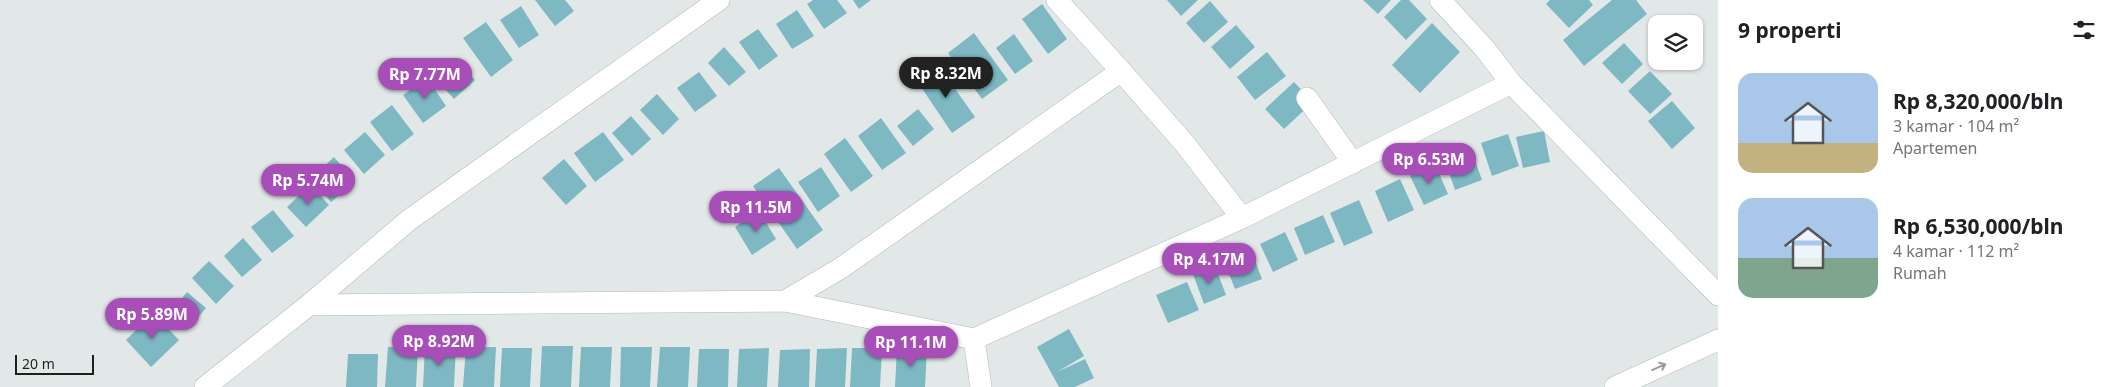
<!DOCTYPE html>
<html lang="id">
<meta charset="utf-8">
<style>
body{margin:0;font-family:"Noto Sans",sans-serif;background:#f6f6f6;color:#202124;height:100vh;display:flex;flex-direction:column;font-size:19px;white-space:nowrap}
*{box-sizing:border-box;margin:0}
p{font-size:16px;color:#757577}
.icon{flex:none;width:28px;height:28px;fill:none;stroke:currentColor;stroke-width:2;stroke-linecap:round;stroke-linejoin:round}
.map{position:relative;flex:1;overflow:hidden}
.panel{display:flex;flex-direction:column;background:#fff;width:400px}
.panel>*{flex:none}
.controls{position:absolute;left:1648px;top:15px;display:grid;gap:10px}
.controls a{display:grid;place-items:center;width:55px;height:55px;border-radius:10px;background:#fff;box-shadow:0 1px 4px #0004;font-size:25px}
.scale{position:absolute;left:15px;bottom:12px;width:79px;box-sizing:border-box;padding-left:5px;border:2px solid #1e201f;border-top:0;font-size:14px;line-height:18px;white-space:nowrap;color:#1e201f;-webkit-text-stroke:4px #e2e8e7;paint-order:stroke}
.price{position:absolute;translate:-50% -42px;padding:0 11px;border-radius:18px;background:#a84eb9;color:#fff;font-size:16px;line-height:32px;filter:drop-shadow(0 1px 2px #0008)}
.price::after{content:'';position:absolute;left:50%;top:30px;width:15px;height:11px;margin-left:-8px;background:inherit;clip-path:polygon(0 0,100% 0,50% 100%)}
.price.on{background:#222;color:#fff}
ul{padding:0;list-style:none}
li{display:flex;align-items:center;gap:15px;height:125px;padding:0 20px}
li span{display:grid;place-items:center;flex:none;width:140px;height:100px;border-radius:15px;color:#555}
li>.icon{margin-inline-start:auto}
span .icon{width:60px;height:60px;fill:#fffc;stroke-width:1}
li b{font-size:21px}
h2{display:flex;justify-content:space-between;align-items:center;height:60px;padding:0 20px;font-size:21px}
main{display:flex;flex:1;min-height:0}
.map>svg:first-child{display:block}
.building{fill:#7db8c3}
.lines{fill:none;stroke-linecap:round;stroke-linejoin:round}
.minor-casing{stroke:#b3b9b7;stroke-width:22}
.minor{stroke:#fff;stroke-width:21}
.oneway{stroke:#9a9b9a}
</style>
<main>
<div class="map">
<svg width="1718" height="387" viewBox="0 0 1718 387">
<rect width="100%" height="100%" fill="#e2e8e7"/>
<path class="building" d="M 535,0 L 565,0 L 574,11 L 555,26 Z
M 813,0 L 837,0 L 847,13 L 824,29 L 807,4 Z
M 853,0 L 871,0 L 859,9 Z
M 1167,0 L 1198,0 L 1181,16 Z
M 1363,0 L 1391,0 L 1378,14 Z
M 1401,0 L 1409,0 L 1427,19 L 1406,40 L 1384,17 Z
M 1550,0 L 1589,0 L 1593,5 L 1569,28 L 1546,4 Z
M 1612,0 L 1636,0 L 1647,14 L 1584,66 L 1563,40 Z
M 1210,1 L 1228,22 L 1204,43 L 1186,23 Z
M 1042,4 L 1067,39 L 1048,54 L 1022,19 Z
M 521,6 L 539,35 L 519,48 L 500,20 Z
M 797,10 L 814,36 L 792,49 L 776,24 Z
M 486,22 L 513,60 L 491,77 L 463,38 Z
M 1432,23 L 1460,52 L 1420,93 L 1392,65 Z
M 1236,25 L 1255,47 L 1230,69 L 1211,47 Z
M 758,29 L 778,56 L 759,70 L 739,42 Z
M 974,33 L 1008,80 L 982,99 L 948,53 Z
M 1014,34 L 1033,61 L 1015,74 L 996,48 Z
M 1624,43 L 1643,64 L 1622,84 L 1602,63 Z
M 724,47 L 746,72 L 729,86 L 708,63 Z
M 1267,52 L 1286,76 L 1255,100 L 1237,77 Z
M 456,58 L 475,80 L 454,99 L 435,78 Z
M 939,66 L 975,117 L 952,133 L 917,81 Z
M 1650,71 L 1672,94 L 1650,114 L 1628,91 Z
M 699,72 L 717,96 L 695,112 L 677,88 Z
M 427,78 L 446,106 L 423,123 L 403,95 Z
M 1294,82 L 1313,102 L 1284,129 L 1265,109 Z
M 657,94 L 679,119 L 663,135 L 640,110 Z
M 1672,101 L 1695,128 L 1672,149 L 1648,121 Z
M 392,105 L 414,134 L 392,151 L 370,122 Z
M 918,109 L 934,129 L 913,146 L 897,126 Z
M 631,116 L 651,139 L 632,156 L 612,133 Z
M 881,118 L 906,153 L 882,170 L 858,136 Z
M 1544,131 L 1550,162 L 1523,168 L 1516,137 Z
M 365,132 L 385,155 L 364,174 L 344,150 Z
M 603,132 L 624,160 L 595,182 L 574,153 Z
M 1508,134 L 1519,166 L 1492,176 L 1481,143 Z
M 845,138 L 873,176 L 851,192 L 824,154 Z
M 1472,152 L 1482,180 L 1455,190 L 1445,161 Z
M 334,157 L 355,182 L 331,202 L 311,178 Z
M 564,159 L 587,186 L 566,205 L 542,178 Z
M 1435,164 L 1448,194 L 1424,205 L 1410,176 Z
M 821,167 L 840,196 L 818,212 L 798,182 Z
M 779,168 L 823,230 L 797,249 L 753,186 Z
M 1400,179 L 1414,210 L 1388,222 L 1375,191 Z
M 310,185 L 329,205 L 306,227 L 287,207 Z
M 1359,200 L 1373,233 L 1344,246 L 1330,213 Z
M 273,210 L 294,236 L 272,253 L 251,227 Z
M 759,211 L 776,239 L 752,255 L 735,227 Z
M 1323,215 L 1335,242 L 1305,255 L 1294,228 Z
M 1285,232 L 1298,260 L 1273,272 L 1260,244 Z
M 243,238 L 262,260 L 242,277 L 224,256 Z
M 1251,250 L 1262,279 L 1235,289 L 1224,261 Z
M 209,261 L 234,286 L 216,304 L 192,278 Z
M 1215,266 L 1226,295 L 1204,304 L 1193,274 Z
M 1187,282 L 1199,310 L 1168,323 L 1156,295 Z
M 187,292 L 206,308 L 188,329 L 169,314 Z
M 153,313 L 179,340 L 151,367 L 126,340 Z
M 1069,329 L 1084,356 L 1057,372 L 1085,359 L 1094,378 L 1075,387 L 1059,387 L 1037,347 Z
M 425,346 L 456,346 L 454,387 L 423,387 Z
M 542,346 L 573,346 L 571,387 L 540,387 Z
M 388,347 L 418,347 L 416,387 L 385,387 Z
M 466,347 L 496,347 L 494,387 L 463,387 Z
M 581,347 L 612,347 L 610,387 L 579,387 Z
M 621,347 L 652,347 L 650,387 L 620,387 Z
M 660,347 L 690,347 L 688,387 L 657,387 Z
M 502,348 L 532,348 L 530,387 L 500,387 Z
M 769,348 L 767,387 L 737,387 L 739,349 Z
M 847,348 L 845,387 L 815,387 L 817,349 Z
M 852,348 L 882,348 L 880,387 L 850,387 Z
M 897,348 L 927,348 L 925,387 L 895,387 Z
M 699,349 L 729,349 L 728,387 L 697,387 Z
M 810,349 L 809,387 L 778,387 L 780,350 Z
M 348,354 L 378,354 L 377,387 L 346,387 Z"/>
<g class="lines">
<defs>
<path id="minor" d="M 1057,0 L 1121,71 L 841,268 L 785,301 L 974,339 L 1242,218 L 1511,83 L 1485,49 L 1440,0
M 1121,71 L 1185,144 L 1242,218
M 1511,83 L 1718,295
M 1307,98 L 1353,163
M 309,305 L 785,301
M 974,339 L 981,387
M 205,387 L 309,305 L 409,220 L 719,0
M 1615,387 L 1718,340"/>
</defs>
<use href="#minor" class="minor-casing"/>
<use href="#minor" class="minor"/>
</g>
<defs><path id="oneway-shaft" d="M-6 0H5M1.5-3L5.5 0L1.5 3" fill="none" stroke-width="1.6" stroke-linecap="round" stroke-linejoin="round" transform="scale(1.25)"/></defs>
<use class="oneway" href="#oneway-shaft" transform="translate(1659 367) rotate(-24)"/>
</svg>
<div class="controls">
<a><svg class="icon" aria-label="layers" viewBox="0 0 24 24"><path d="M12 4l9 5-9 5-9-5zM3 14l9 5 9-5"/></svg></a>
</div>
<div class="scale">20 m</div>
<b class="price on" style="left:946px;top:99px">Rp 8.32M</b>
<b class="price" style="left:425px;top:100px">Rp 7.77M</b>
<b class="price" style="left:1429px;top:185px">Rp 6.53M</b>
<b class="price" style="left:308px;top:206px">Rp 5.74M</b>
<b class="price" style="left:756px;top:233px">Rp 11.5M</b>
<b class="price" style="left:1209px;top:285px">Rp 4.17M</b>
<b class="price" style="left:152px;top:340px">Rp 5.89M</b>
<b class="price" style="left:439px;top:367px">Rp 8.92M</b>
<b class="price" style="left:911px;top:368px">Rp 11.1M</b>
</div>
<section class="panel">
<h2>9 properti<svg class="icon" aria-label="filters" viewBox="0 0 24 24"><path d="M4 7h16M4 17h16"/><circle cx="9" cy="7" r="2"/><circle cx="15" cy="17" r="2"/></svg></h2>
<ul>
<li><span style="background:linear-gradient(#a9c7e8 70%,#c2b280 0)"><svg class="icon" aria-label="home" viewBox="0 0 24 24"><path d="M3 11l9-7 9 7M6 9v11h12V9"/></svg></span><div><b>Rp 8,320,000/bln</b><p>3 kamar · 104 m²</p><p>Apartemen</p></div></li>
<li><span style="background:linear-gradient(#a9c7e8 60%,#7fa58c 0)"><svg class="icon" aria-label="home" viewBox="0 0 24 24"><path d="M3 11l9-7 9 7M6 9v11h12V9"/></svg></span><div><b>Rp 6,530,000/bln</b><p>4 kamar · 112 m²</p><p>Rumah</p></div></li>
</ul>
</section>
</main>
